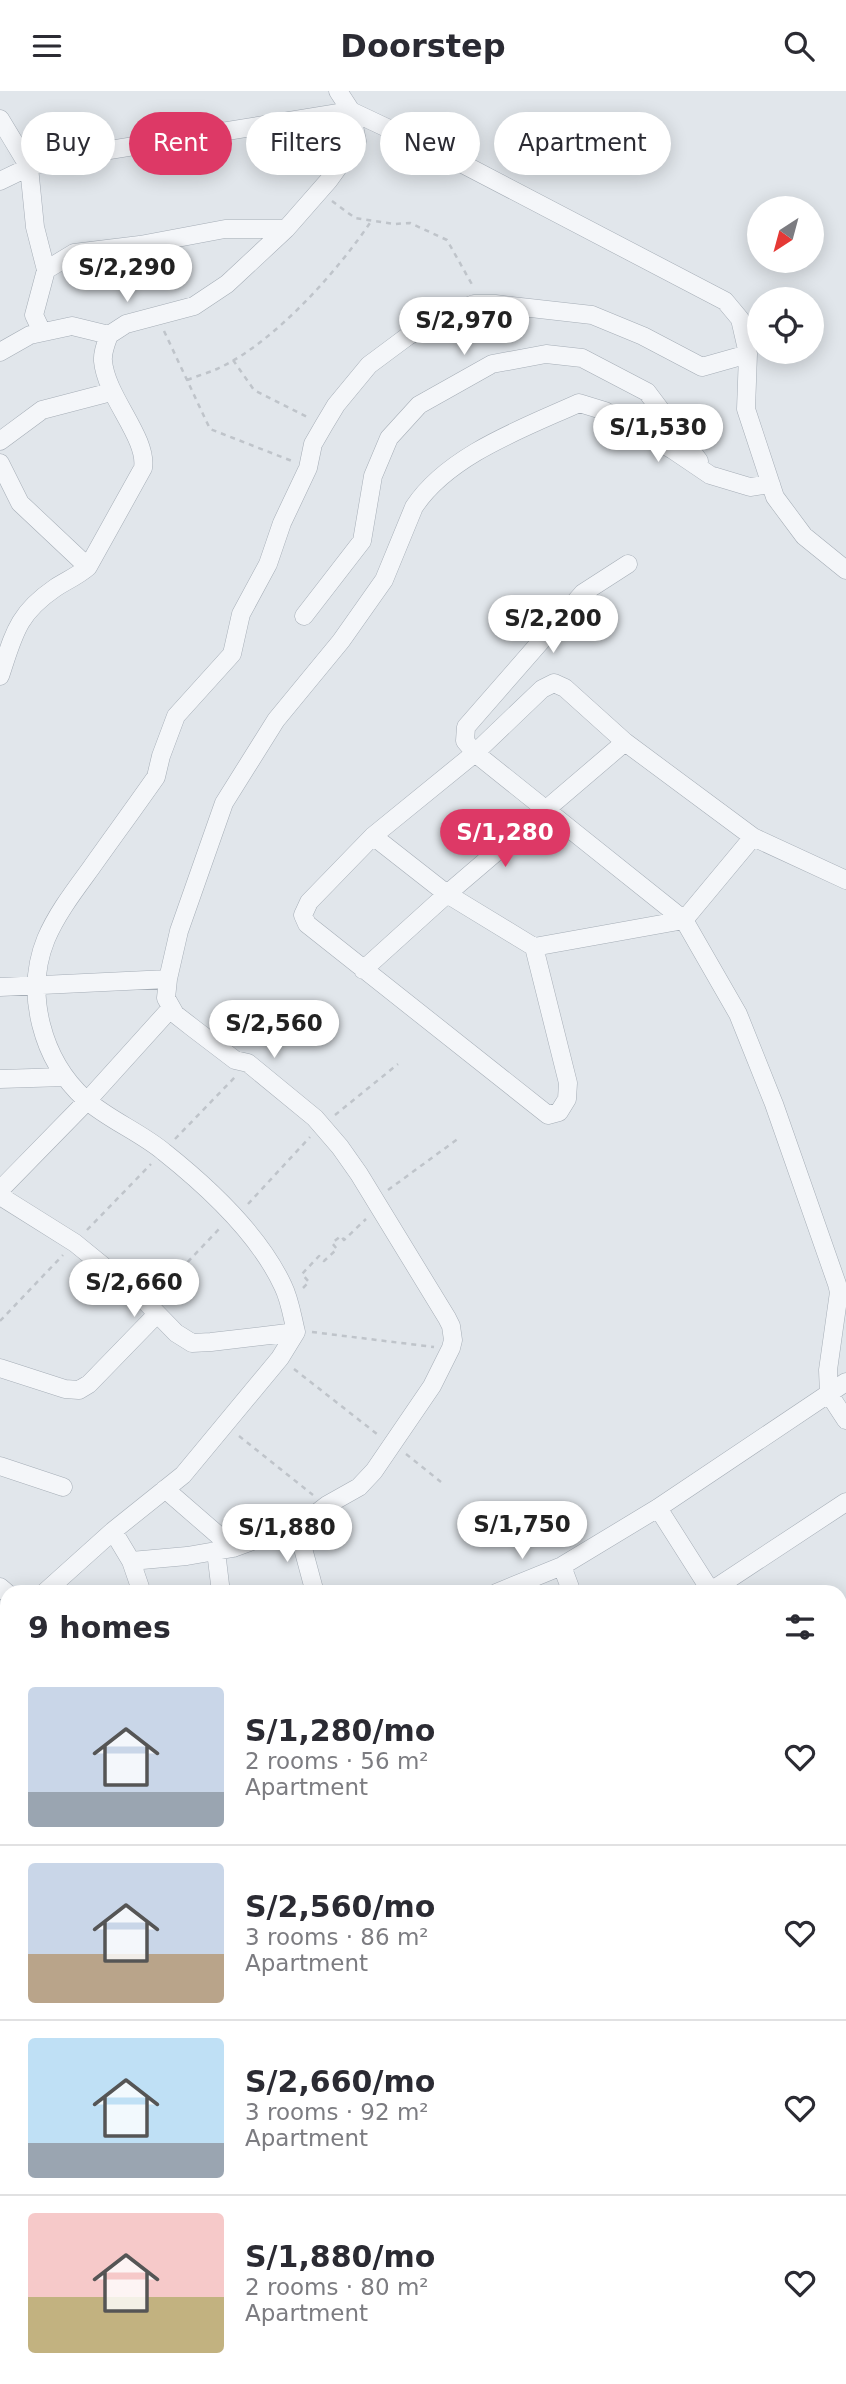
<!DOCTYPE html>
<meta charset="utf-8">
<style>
body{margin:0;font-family:"DejaVu Sans",sans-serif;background:#f2f2f3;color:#2b2b33;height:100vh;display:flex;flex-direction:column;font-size:26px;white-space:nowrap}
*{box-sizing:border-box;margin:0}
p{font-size:23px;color:#7c7c81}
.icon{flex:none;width:38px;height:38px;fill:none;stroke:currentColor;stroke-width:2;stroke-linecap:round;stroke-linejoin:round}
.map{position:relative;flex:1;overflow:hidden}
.details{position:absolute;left:0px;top:1494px;width:847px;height:800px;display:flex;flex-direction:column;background:#fff;border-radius:21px 21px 0 0;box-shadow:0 4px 18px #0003}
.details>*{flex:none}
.guide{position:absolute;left:21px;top:21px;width:805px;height:63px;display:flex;gap:14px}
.needle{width:46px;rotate:216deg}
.buttons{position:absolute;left:747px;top:105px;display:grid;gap:14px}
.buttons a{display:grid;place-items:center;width:77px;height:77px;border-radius:50%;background:#fff;box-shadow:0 4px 18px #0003;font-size:35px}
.price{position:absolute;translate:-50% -60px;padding:0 16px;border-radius:24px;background:#fff;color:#222;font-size:23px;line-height:46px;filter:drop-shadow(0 2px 4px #0008)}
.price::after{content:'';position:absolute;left:50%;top:42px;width:21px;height:16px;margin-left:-10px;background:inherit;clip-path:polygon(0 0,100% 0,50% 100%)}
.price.selected{background:#dd3966;color:#fff}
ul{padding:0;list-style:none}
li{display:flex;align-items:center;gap:21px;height:175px;padding:0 28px}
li+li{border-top:2px solid #e1e1e2}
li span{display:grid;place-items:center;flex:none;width:196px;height:140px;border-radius:7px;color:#555}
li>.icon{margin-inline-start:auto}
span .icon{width:84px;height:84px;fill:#fffc;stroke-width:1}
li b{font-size:30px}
h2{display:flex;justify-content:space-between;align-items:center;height:84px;padding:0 28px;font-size:30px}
.tag{padding:0 24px;border-radius:32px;background:#fff;box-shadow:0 4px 18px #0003;font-size:24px;line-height:63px}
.tag.selected{background:#dd3966;color:#fff}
header{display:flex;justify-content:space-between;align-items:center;height:91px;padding:0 28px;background:#fff;font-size:32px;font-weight:800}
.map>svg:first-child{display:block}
.green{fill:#c9d6c1}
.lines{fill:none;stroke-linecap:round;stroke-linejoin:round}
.street-casing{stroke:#a5adb6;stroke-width:19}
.path{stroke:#bfc4ca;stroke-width:2.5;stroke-dasharray:5 5;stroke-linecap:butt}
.street{stroke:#f4f6f9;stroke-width:18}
</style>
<header><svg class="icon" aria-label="menu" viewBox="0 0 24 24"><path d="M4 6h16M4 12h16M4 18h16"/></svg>Doorstep<svg class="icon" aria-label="search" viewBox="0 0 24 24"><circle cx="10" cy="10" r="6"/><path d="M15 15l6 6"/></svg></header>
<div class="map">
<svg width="846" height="2293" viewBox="0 0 846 2293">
<rect width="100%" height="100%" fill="#e1e6eb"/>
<path class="green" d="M 0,1937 L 7,1939 L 7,2009 L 0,2007 Z"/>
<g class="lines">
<defs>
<path id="street" d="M 351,20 L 457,70 L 725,210 L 740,228 L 748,263 L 746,318 L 775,406 L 804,445 L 846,479
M 0,28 L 29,76 L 35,136 L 46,179 L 34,224 L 42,241
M 0,90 L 29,76 L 60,67 L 351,20
M 46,179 L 74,162 L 140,154 L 225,138 L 286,138
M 0,261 L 30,244 L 72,235 L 109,244
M 0,350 L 42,319 L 111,301
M 0,372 L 20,412 L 88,476
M 628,473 L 583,502 L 466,636 L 465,650 L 475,662 L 684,829 L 738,923 L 774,1013 L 837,1193 L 839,1201 L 828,1279 L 829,1303 L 846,1329
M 304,525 L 362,450 L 373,385 L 389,347 L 419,314 L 492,273 L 546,263 L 582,267 L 647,301 L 699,370
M 0,585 C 14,543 17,523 55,497 C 67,489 76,486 88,476 L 143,377 C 148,347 106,306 103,270 C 102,262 106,252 109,244 L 126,233 L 194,215 L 227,193 L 286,138 L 329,89 L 357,50 L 351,20 L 338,0
M 373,745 L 447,803 L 534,856 L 684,829 L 753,746
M 534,856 L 568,992 L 567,1008 L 559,1021 L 548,1024 L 307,833 L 303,824 L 309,811 L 373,745 L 475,662 L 542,598 L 554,592 L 565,597 L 625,651 L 753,746 L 846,789
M 363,879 L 447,803 L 625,651
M 0,896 L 168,888
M 0,988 L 65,986
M 0,1099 L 87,1010 L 171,917
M 0,1105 L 75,1152 L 140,1205 L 176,1242 L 192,1252 L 211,1251 L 296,1241
M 0,1277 L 65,1298 L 79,1299 L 89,1293 L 156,1224
M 0,1375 L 63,1396
M 165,1398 L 233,1457
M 658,1417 L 712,1502
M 297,1435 L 315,1502
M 113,1440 L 131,1470 L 142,1502
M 216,1460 L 221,1502
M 131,1470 L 187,1465 L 233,1457 L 305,1431 L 327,1414 L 359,1396 L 374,1380 L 432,1295 L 451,1257 L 453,1249 L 451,1235 L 447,1227 L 359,1083 L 340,1056 L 315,1027 L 248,972 L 235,969 L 193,937 L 175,923 L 166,907 L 168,888 L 179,840 L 224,712 L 276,629 L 341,550 L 384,489 L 414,416 C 448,364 524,337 579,312 L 605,320 L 673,359 L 710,384 L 750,396 L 771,393
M 562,1475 L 572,1502
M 0,1496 L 7,1502
M 44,1502 L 113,1440 L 183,1384 L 280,1267 L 296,1241 C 292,1225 290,1209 283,1195 C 259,1143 208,1096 164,1061 C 140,1041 109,1029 85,1008 C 42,969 24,902 46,848 C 57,822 75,799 91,777 C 113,746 135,716 156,686 L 161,665 L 176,625 L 232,563 L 241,523 L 268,473 L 282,432 L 308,377 L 313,353 L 324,334 L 336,314 L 369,274 L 408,245 L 443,225 L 474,213 L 495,213 L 592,224 L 643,245 L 702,276 L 748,263
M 496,1502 L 562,1475 L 658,1417 L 846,1291
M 708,1502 L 846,1411
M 0,1534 L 7,1530
M 840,1540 L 846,1536
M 0,1550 L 7,1565
M 840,1656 L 846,1652
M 840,1702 L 846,1711
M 840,1772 L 846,1768
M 0,1856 L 7,1862
M 840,1891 L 846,1887
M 840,1982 L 846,1984
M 0,2024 L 7,2024
M 840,2163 L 846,2167
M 840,2189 L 846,2186
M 840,2254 L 846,2251
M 242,2287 L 251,2293
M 441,2287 L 448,2293
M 296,2293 L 302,2287
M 607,2293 L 610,2287
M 758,2293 L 770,2287"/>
</defs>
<use href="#street" class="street-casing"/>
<path class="path" d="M 332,110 L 355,127 L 395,133 L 410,132 L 447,149 L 474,197
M 164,240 L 210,338 L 292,370
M 233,269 L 254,299 L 309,327
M 187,289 C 197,285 208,282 217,278 C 274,252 337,181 372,129
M 335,1024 L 398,973
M 175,1048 L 236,985
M 388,1099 L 459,1047
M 248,1113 L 310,1046
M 87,1139 L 151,1073
M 303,1197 L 309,1191 L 302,1183 L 319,1165 L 324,1170 L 337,1158 L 332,1152 L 341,1145 L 344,1149 L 366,1128
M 160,1200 L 221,1136
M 0,1230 L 63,1164
M 312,1241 L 434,1256
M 294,1278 L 377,1343
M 239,1345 L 313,1404
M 406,1363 L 441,1391
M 0,1644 L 7,1639
M 0,1744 L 7,1739"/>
<use href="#street" class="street"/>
</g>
</svg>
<div class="buttons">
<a><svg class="needle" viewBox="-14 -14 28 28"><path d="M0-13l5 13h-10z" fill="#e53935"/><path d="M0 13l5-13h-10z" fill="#7c7c81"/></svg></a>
<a><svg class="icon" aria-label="locate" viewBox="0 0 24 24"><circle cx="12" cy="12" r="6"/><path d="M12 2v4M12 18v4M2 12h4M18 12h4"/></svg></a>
</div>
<b class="price" style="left:127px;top:213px">S/2,290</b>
<b class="price" style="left:464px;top:266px">S/2,970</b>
<b class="price" style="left:658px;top:373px">S/1,530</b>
<b class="price" style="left:553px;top:564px">S/2,200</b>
<b class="price selected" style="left:505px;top:778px">S/1,280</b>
<b class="price" style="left:274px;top:969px">S/2,560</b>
<b class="price" style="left:134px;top:1228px">S/2,660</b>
<b class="price" style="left:522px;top:1470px">S/1,750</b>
<b class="price" style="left:287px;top:1473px">S/1,880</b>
<div class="guide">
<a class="tag">Buy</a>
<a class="tag selected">Rent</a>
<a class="tag">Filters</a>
<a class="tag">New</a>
<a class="tag">Apartment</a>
</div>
<section class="details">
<h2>9 homes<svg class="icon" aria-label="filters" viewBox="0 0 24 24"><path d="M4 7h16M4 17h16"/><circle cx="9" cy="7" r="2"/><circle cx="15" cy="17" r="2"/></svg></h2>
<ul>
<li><span style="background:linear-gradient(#c9d6e8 75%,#9aa5b1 0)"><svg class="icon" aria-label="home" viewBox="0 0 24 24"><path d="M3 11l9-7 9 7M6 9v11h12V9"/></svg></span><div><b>S/1,280/mo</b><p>2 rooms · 56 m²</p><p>Apartment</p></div><svg class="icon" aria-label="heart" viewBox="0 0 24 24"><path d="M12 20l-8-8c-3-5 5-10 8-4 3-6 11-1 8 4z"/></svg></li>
<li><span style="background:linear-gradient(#c9d6e8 65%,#b9a48a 0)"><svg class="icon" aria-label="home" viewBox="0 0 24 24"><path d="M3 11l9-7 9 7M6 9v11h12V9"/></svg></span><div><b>S/2,560/mo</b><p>3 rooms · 86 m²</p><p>Apartment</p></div><svg class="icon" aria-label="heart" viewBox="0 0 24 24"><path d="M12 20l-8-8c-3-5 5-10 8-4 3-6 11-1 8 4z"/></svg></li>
<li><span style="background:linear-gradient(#bfe0f5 75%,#9aa5b1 0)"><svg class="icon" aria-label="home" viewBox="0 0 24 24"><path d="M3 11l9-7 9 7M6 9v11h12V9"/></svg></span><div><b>S/2,660/mo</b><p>3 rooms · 92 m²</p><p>Apartment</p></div><svg class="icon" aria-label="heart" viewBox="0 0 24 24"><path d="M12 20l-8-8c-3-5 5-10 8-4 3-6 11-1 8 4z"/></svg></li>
<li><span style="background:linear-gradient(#f6c9c9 60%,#c2b280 0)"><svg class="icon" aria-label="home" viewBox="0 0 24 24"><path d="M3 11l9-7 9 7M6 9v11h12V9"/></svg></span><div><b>S/1,880/mo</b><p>2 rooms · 80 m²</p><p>Apartment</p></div><svg class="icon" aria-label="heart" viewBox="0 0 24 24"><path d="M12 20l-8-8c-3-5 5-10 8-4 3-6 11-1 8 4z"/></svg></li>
</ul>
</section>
</div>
